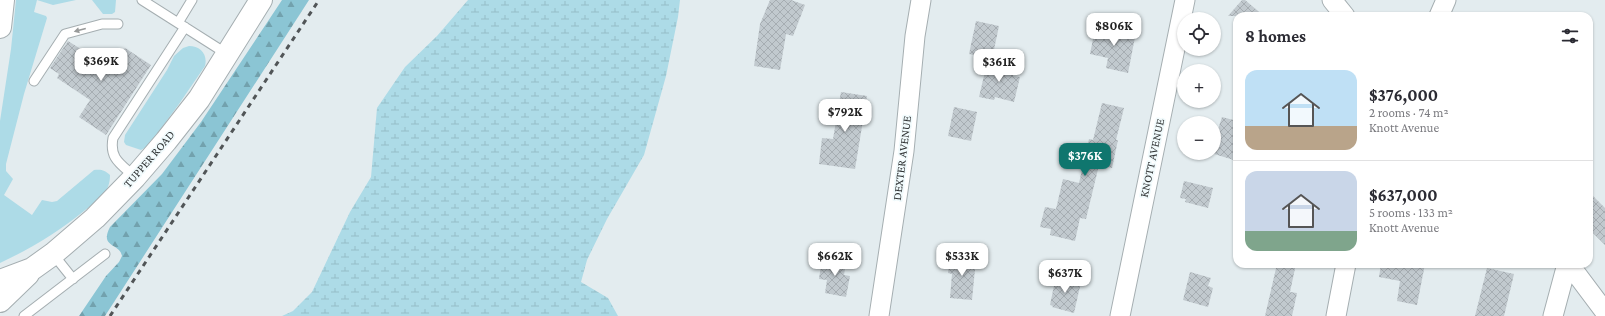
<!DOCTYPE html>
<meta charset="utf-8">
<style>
body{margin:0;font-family:"Crimson Pro",serif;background:#f7f7f7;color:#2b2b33;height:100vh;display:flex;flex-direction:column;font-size:15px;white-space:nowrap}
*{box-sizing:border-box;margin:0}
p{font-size:13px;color:#7c7c81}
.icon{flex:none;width:22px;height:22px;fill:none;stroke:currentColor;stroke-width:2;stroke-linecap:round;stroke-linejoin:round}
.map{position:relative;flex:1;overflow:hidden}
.side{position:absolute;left:1233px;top:12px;width:360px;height:256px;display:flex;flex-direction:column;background:#fff;border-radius:12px;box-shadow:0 1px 3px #0004}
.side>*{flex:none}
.fabs{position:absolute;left:1177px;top:12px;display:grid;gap:8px}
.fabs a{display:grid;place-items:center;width:44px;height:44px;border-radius:50%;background:#fff;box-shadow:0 1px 3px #0004;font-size:20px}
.price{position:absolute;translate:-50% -34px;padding:0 9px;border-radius:8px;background:#fff;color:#222;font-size:13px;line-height:26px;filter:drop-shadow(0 1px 2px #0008)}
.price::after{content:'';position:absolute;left:50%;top:24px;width:12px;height:9px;margin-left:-6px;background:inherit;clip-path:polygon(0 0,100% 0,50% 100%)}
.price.on{background:#0f766e;color:#fff}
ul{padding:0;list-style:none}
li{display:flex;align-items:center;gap:12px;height:100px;padding:0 12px}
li+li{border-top:1px solid #e1e1e2}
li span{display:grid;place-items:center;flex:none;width:112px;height:80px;border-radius:12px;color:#555}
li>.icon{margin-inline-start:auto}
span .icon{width:48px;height:48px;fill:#fffc;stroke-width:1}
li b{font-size:17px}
h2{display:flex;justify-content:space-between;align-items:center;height:48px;padding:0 12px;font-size:17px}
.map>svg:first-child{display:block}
.green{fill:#addbe7}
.forest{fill:url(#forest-firs)}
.wetland{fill:url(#wetland-marsh)}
.building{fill:url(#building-cross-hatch)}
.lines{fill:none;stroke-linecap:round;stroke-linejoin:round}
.service-casing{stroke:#a5aeb1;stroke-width:11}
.minor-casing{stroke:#a5aeb1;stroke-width:21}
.secondary-casing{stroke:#a5aeb1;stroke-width:24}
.service{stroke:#fff;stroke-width:9}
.minor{stroke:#fff;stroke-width:19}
.secondary{stroke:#fff;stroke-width:22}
.rail{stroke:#515557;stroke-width:3;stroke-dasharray:5 5;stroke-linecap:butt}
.oneway{fill:#989a9a}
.labels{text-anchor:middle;stroke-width:3.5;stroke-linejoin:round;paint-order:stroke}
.street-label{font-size:12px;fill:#313435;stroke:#f0fafc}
</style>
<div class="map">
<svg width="1605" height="316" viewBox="0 0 1605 316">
<defs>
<pattern id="forest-firs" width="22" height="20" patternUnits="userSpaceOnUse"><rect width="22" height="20" fill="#8bc5d4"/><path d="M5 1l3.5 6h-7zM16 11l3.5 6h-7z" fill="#72a1ad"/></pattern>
<pattern id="wetland-marsh" width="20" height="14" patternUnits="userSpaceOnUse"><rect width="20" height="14" fill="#addbe7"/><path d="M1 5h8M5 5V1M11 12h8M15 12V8" fill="none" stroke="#95bdc7"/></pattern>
<pattern id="building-cross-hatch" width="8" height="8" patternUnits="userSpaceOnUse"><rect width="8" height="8" fill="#c1c9ce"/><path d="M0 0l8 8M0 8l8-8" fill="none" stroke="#a6adb2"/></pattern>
</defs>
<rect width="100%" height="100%" fill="#e3ecef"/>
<path class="green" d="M 16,0 L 76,0 L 53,5 L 37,0 L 34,12 L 46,16 L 47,18 L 24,94 L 6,164 L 6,171 L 13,179 L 4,195 L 32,215 L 42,200 L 52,202 L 57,201 L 94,170 C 101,169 105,170 110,175 C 110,183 108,189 103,195 C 97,201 90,206 84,211 C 58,232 30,249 0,263 L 0,121 L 11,49 Z
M 92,0 L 116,0 L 115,12 L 112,14 L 103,14 Z
M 189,46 C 200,46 208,54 205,66 L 179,104 L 148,146 L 141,150 L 126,145 L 124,142 L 125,135 L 167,70 L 174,56 L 183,48 Z"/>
<path class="forest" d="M 282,0 L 309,0 L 105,316 L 79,316 L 106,276 L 119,262 L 122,256 C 120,243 99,248 110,227 L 162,174 L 201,122 Z"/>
<path class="wetland" d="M 468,0 L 680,0 L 678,17 L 666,76 L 644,155 L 607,219 L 587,260 L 581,282 L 608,298 L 618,316 L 282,316 L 293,311 L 312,292 L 350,212 L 371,177 L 377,108 L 405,67 L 437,36 Z"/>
<path class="building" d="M 770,0 L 791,0 L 805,5 L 793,36 L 786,34 L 780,70 L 754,66 L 760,24 Z
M 1242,0 L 1245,0 L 1264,16 L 1228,16 Z
M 976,21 L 999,26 L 992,59 L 969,54 Z
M 1105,25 L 1136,32 L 1128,73 L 1106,68 L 1108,58 L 1090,54 L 1095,29 L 1104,31 Z
M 68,41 L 84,51 L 85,49 L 113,66 L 125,48 L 151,65 L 106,135 L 79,117 L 90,100 L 57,78 L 59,74 L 50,68 Z
M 987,63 L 1015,70 L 1013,76 L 1020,77 L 1014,102 L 995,97 L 994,100 L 979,97 Z
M 841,92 L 867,96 L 855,169 L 819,164 L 822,138 L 833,139 Z
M 1102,103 L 1124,108 L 1116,140 L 1118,140 L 1112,168 L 1099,165 L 1086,219 L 1080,218 L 1075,241 L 1050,235 L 1051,229 L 1040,227 L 1045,207 L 1056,209 L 1063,179 L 1079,183 L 1089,139 L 1093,140 Z
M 954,107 L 977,112 L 971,141 L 948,136 Z
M 1222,117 L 1237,121 L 1237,161 L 1211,153 L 1214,153 L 1214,142 Z
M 1184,181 L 1213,188 L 1208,208 L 1185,202 L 1186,199 L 1180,198 Z
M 1589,192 L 1605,208 L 1605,245 L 1589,229 Z
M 950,256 L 976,259 L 972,300 L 950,298 L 952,274 L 948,273 Z
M 822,258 L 846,263 L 844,275 L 850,276 L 846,297 L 825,293 L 827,280 L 819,279 Z
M 1277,264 L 1296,264 L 1290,292 L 1297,293 L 1292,316 L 1265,316 Z
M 1381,264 L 1425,264 L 1417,305 L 1397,301 L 1400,281 L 1379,277 Z
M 1487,268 L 1514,274 L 1504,316 L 1475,316 Z
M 1190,272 L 1211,278 L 1208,286 L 1213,288 L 1208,307 L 1183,300 Z
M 1056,276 L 1081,282 L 1074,313 L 1052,307 L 1053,306 L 1050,305 Z"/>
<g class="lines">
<defs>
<path id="service" d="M 142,0 L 227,54
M 178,23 L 192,0
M 34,81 L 65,34 L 102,24 L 118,24
M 135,177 C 121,164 109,159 113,138 L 185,27
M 53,254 L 73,279
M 24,316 L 105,254"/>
<path id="minor" d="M 1332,0 L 1345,16
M 1439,16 L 1446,0
M 1569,264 L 1605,312
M 879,316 L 904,151 L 915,36 L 921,0
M 1120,316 L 1185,0
M 1336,316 L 1346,264
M 1553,316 L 1567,264"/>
<path id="secondary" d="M 0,27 L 3,0
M 0,281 L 32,269 L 53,254 L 95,218 L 135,177 L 166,141 L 199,99 L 261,0
M 0,301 L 28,274"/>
</defs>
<use href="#service" class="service-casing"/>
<use href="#minor" class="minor-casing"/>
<use href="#secondary" class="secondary-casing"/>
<use href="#service" class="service"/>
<use href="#minor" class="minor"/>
<use href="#secondary" class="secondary"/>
<path class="rail" d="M 110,316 L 319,0"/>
</g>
<defs><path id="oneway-solid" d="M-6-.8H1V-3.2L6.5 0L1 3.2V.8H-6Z"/></defs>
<use class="oneway" href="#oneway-solid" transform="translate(80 30) rotate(165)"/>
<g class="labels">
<g class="street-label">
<text transform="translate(902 158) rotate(-83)" y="4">DEXTER AVENUE</text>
<text transform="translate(1152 158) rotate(-78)" y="4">KNOTT AVENUE</text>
<text transform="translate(149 159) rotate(-49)" y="4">TUPPER ROAD</text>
</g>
</g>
</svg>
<div class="fabs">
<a><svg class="icon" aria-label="locate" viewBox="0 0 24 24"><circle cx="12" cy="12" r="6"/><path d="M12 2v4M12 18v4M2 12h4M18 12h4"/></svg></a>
<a>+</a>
<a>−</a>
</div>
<b class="price" style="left:1114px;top:47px">$806K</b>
<b class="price" style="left:101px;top:82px">$369K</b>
<b class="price" style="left:999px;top:83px">$361K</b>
<b class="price" style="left:845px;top:133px">$792K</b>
<b class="price on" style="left:1085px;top:177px">$376K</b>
<b class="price" style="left:835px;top:277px">$662K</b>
<b class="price" style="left:962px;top:277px">$533K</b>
<b class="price" style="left:1065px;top:294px">$637K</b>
<section class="side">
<h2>8 homes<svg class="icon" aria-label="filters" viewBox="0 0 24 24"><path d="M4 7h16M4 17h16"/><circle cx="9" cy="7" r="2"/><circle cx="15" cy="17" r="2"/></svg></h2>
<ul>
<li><span style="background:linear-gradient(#bfe0f5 70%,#b9a48a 0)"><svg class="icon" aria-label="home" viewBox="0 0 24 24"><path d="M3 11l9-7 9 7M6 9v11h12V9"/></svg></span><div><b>$376,000</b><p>2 rooms · 74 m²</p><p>Knott Avenue</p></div></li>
<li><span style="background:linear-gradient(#c9d6e8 75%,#7fa58c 0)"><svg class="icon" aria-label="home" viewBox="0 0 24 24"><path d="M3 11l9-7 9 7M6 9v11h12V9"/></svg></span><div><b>$637,000</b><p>5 rooms · 133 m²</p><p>Knott Avenue</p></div></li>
</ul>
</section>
</div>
